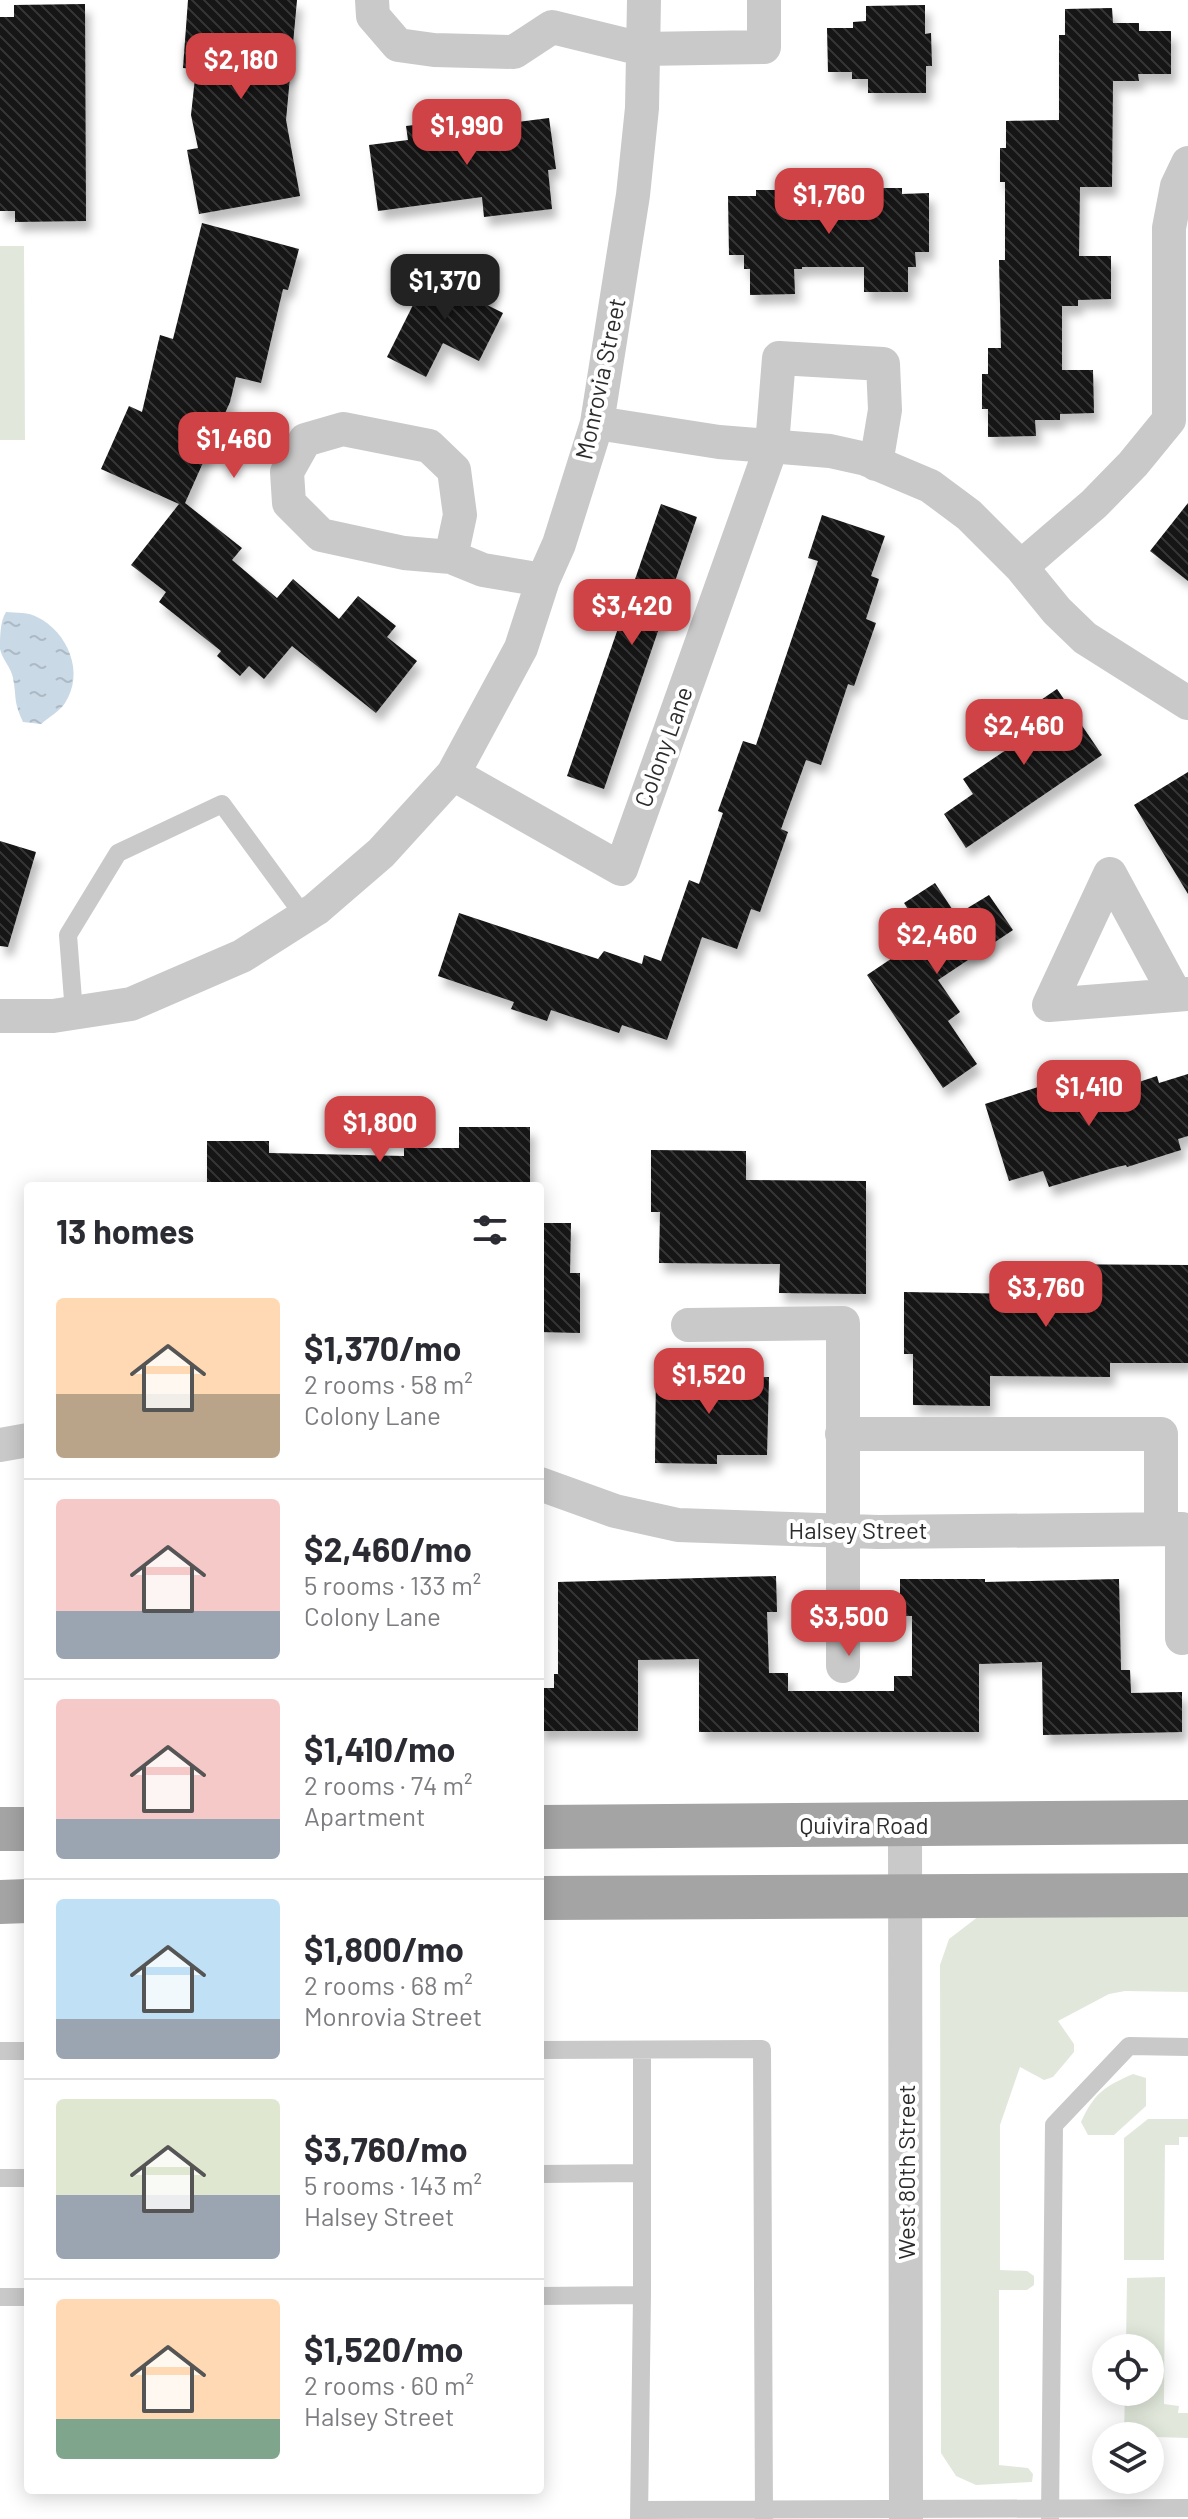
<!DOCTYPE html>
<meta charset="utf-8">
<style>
body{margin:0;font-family:Barlow,sans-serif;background:#f2f2f3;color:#2b2b33;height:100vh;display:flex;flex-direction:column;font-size:30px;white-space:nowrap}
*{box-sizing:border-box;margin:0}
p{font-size:26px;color:#7c7c81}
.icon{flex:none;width:44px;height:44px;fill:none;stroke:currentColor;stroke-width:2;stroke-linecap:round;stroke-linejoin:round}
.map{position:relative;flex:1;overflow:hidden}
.drawer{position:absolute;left:24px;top:1182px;width:520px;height:1312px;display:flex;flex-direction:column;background:#fff;border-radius:8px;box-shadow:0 4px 20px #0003}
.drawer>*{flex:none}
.tools{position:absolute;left:1092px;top:2334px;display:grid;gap:16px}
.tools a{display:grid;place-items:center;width:72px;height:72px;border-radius:50%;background:#fff;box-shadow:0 4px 20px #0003;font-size:40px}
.price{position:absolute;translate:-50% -68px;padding:0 18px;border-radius:16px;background:#cf4245;color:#fff;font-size:26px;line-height:52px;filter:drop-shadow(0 2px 4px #0008)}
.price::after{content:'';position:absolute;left:50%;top:48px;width:24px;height:18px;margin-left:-12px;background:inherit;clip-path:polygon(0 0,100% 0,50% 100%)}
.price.current{background:#222;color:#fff}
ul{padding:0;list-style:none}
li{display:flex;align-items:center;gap:24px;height:200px;padding:0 32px}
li+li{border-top:2px solid #e1e1e2}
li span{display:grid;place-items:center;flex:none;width:224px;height:160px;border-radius:8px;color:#555}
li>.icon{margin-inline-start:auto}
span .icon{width:96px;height:96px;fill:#fffc;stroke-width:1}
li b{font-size:34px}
h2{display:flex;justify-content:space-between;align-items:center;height:96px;padding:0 32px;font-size:34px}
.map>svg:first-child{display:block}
.grass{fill:#e1e8db}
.water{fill:url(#water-ripples)}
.building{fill:url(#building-back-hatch);filter:url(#shadow)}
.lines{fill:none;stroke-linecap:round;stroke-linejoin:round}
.lane{stroke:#c9c9c9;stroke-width:18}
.street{stroke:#c9c9c9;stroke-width:34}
.primary{stroke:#a4a4a4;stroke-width:44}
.labels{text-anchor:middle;stroke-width:8;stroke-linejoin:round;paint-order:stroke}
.street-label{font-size:24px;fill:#2c2c2c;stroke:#fff}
</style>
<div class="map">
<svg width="1188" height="2519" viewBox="0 0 1188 2519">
<defs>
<pattern id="water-ripples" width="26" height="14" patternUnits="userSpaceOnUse" patternTransform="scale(2)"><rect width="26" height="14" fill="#c9d9e6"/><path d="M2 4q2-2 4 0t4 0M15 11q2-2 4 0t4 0" fill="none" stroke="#adbac5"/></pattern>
<pattern id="building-back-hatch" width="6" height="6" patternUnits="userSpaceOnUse" patternTransform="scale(2)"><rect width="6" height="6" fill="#131313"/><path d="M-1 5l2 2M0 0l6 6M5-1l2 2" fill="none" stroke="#363636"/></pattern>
<filter id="shadow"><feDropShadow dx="5" dy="9" stdDeviation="4" flood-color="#0004"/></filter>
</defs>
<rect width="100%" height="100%" fill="#fff"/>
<path class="grass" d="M 0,246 L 24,246 L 25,440 L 0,440 Z
M 1188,1914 L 1188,1992 L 1125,1991 L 1109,1994 L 1058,2021 L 1074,2044 L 1074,2052 L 1053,2077 L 1044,2080 L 1020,2067 L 1000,2125 L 1000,2270 L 1027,2271 L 1034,2276 L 1034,2285 L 1027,2290 L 999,2290 L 999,2465 L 1028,2468 L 1033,2474 L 1032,2482 L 976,2485 L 956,2476 L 941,2453 L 940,1965 L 949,1939 L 979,1916 Z
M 1133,2074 L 1146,2078 L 1146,2106 L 1114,2135 L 1088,2135 L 1081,2122 C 1095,2092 1104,2087 1133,2074 Z
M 1148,2119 L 1188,2119 L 1188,2137 L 1179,2137 L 1179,2145 L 1165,2145 L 1164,2260 L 1124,2260 L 1124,2138 Z
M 1165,2277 L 1164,2404 L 1179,2406 L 1178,2413 L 1188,2413 L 1188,2438 L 1124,2436 L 1125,2392 L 1150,2392 L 1150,2348 L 1126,2348 L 1127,2278 Z"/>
<path class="water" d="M 6,612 C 16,613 29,612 37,617 C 68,632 85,673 65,703 C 60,711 48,718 41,724 L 23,722 C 13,700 17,699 13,678 C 11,667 2,659 0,649 C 0,637 0,621 6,612 Z"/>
<path class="building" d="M 188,0 L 297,0 L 286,120 L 300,196 L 199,214 L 187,150 L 198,148 L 191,115 L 196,69 L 183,68 Z
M 85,4 L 86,221 L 15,222 L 15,211 L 0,211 L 0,17 L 14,17 L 14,5 Z
M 925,5 L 925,34 L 931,33 L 932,66 L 926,66 L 926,93 L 868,93 L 868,79 L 852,79 L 852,72 L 828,72 L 827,28 L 853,28 L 853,22 L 866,21 L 866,6 Z
M 1112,8 L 1113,23 L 1139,23 L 1139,31 L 1171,31 L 1171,74 L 1138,74 L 1139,81 L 1113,81 L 1112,187 L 1080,187 L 1079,256 L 1111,256 L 1111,299 L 1078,300 L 1078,306 L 1062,306 L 1062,370 L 1093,370 L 1094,413 L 1060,414 L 1060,420 L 1035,420 L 1036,436 L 988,437 L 988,409 L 982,409 L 982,374 L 988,374 L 988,348 L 1001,348 L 999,260 L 1005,260 L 1005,182 L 1000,182 L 1000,148 L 1006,148 L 1006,121 L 1059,120 L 1059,35 L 1065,35 L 1065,9 Z
M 549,118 L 556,169 L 548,170 L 552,209 L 484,217 L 482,197 L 378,211 L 369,145 L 408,140 L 406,126 L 454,120 L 455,130 Z
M 870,188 L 902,188 L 902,194 L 929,193 L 929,252 L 915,252 L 916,267 L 908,267 L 908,292 L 864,292 L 864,267 L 802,267 L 802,269 L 794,269 L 795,294 L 750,295 L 750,269 L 744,269 L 744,255 L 729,255 L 728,196 L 756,196 L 756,190 L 789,190 L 789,194 L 870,194 Z
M 202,223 L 299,249 L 288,290 L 283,289 L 261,383 L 236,377 L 230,402 L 185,503 L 242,548 L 232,560 L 277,598 L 293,579 L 339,619 L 358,596 L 396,626 L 387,637 L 417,661 L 376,713 L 292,646 L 264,679 L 249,666 L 240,676 L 217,656 L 221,651 L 159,602 L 166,592 L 131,565 L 179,504 L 101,469 L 129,406 L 142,412 L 160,335 L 173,339 Z
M 433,265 L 492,295 L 487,305 L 503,313 L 479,361 L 443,343 L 426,377 L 387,357 Z
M 1188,503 L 1188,581 L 1150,551 Z
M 661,504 L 697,517 L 604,789 L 567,776 Z
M 822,515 L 885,536 L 871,576 L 879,579 L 866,619 L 876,623 L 854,686 L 848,684 L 821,765 L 806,760 L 781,829 L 788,832 L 760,912 L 751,909 L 737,949 L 702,937 L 667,1040 L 622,1025 L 619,1033 L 551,1010 L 547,1021 L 511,1009 L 514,1002 L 438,976 L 459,913 L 598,959 L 604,951 L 642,964 L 644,955 L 661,961 L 689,880 L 699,884 L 723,813 L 718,811 L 743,741 L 756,745 L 818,561 L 808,558 Z
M 1057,689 L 1102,755 L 966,848 L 944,814 L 973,794 L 963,779 L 1006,750 L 994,732 Z
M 1188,772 L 1188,894 L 1134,805 Z
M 0,841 L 36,852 L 8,947 L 0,946 Z
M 935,883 L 956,915 L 989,895 L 1013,930 L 938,980 L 960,1012 L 948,1021 L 977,1064 L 943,1088 L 867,975 L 925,936 L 904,903 Z
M 1188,1074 L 1188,1136 L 1178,1139 L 1181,1150 L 1127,1167 L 1126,1165 L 1113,1168 L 1049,1187 L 1043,1171 L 1009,1181 L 985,1104 L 1057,1081 L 1063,1098 L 1116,1081 L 1118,1089 L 1157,1076 L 1159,1083 Z
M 459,1127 L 530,1127 L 530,1186 L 207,1186 L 207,1141 L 269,1141 L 269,1153 L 404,1156 L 404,1148 L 459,1148 Z
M 651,1150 L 746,1151 L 746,1180 L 866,1181 L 866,1294 L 779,1293 L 780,1264 L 659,1263 L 660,1212 L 651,1212 Z
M 540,1223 L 571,1223 L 570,1273 L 580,1273 L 580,1333 L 540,1332 Z
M 1024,1264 L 1188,1265 L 1188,1363 L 1110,1363 L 1110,1377 L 990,1376 L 990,1406 L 913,1405 L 913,1354 L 904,1354 L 904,1292 L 1024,1294 Z
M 656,1367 L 717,1368 L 716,1377 L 769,1377 L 767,1455 L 717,1455 L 717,1464 L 655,1463 Z
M 776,1576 L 777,1612 L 767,1612 L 769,1673 L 788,1673 L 788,1691 L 894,1691 L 894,1676 L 912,1676 L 912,1616 L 900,1616 L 900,1579 L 985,1579 L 985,1582 L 1119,1579 L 1121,1670 L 1130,1670 L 1131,1693 L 1182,1692 L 1182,1732 L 1043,1735 L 1042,1662 L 979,1664 L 979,1732 L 699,1732 L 699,1659 L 638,1660 L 638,1731 L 540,1731 L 540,1688 L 554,1688 L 554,1674 L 558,1674 L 558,1582 Z"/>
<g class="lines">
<path class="lane" d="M 74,1013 L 68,935 L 118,853 L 222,804 L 304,916
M 540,2050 L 762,2049 L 764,2519
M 0,2051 L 28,2051
M 540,2174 L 642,2173
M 0,2178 L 28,2178
M 540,2296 L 642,2295 L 642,2050
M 0,2297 L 28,2297
M 640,2510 L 1188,2508
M 639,2519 L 642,2295
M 1050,2519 L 1054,2125 L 1129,2046 L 1188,2047"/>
<path class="street" d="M 372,0 L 373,16 L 398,45 L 434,50 L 514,52 L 552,27 L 642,49 L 764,47 L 764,0
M 597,423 L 719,442 L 830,451 L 866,459 L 930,486 L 969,515 L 1021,567 L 1057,611 L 1085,638 L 1188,703
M 451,557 L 460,515 L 454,470 L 429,446 L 343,429 L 305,440 L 287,472 L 289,503 L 321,535 L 404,553 L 451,557 L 483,570 L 543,580
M 1021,567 L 1094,504 L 1133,464 L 1169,420 L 1169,228 L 1177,186 L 1188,163
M 453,774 L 621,869 L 772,445 L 779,358 L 883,364 L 885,410 L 876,464
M 1175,994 L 1110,874 L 1049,1005 L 1188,994
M 0,1016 L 53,1016 L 131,1004 L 242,956 L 316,909 L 381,853 L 453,774 L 521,648 L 543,580 L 559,544 L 597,423 L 633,195 L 642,108 L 644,0
M 688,1325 L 843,1323 L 843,1666
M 842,1434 L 1161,1434 L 1161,1529
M 0,1445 L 28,1440
M 540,1484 L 615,1511 L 678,1525 L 878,1532 L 1182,1529 L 1182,1638
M 905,1826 L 906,2519"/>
<path class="primary" d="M 540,1827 L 1188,1822
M 0,1829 L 28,1829
M 540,1898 L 1188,1895
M 0,1902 L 28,1901"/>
</g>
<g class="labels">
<g class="street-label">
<text transform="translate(601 379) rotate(-78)" y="8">Monrovia Street</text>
<text transform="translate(664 747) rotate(-70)" y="8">Colony Lane</text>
<text x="858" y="1539">Halsey Street</text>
<text x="864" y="1834">Quivira Road</text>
<text transform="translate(907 2172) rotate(-90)" y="8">West 80th Street</text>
</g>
</g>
</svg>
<div class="tools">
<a><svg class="icon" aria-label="locate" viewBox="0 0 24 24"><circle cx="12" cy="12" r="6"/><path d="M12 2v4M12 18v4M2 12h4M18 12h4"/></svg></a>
<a><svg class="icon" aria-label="layers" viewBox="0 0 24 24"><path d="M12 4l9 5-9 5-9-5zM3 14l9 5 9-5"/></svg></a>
</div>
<b class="price" style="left:241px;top:101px">$2,180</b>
<b class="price" style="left:467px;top:167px">$1,990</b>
<b class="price" style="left:829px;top:236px">$1,760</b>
<b class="price current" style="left:445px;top:322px">$1,370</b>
<b class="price" style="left:234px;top:480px">$1,460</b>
<b class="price" style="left:632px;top:647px">$3,420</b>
<b class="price" style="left:1024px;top:767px">$2,460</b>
<b class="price" style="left:937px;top:976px">$2,460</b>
<b class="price" style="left:1089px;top:1128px">$1,410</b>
<b class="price" style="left:380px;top:1164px">$1,800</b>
<b class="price" style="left:1046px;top:1329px">$3,760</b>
<b class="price" style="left:709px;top:1416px">$1,520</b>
<b class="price" style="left:849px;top:1658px">$3,500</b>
<section class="drawer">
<h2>13 homes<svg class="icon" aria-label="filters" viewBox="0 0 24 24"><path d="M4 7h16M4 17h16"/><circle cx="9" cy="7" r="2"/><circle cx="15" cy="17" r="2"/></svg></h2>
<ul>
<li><span style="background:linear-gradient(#ffd9b3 60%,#b9a48a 0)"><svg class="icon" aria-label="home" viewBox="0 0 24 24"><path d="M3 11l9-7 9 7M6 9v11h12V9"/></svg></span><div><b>$1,370/mo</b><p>2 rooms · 58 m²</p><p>Colony Lane</p></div></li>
<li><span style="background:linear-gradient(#f6c9c9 70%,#9aa5b1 0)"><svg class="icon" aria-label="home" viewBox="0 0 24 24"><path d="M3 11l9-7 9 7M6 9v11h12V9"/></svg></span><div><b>$2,460/mo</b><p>5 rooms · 133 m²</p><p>Colony Lane</p></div></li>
<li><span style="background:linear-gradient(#f6c9c9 75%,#9aa5b1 0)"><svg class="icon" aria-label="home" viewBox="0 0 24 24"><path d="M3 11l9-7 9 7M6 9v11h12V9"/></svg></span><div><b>$1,410/mo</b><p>2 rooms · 74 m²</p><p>Apartment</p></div></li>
<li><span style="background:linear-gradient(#bfe0f5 75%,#9aa5b1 0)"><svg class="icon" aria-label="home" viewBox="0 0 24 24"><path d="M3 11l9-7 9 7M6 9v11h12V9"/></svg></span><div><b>$1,800/mo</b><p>2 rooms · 68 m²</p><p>Monrovia Street</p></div></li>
<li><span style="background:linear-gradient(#dfe7d0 60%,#9aa5b1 0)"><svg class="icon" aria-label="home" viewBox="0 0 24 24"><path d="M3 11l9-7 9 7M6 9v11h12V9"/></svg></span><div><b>$3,760/mo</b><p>5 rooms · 143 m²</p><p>Halsey Street</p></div></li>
<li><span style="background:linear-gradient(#ffd9b3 75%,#7fa58c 0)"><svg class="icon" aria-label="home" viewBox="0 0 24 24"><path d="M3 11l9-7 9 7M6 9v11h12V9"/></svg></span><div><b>$1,520/mo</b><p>2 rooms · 60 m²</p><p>Halsey Street</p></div></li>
</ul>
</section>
</div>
